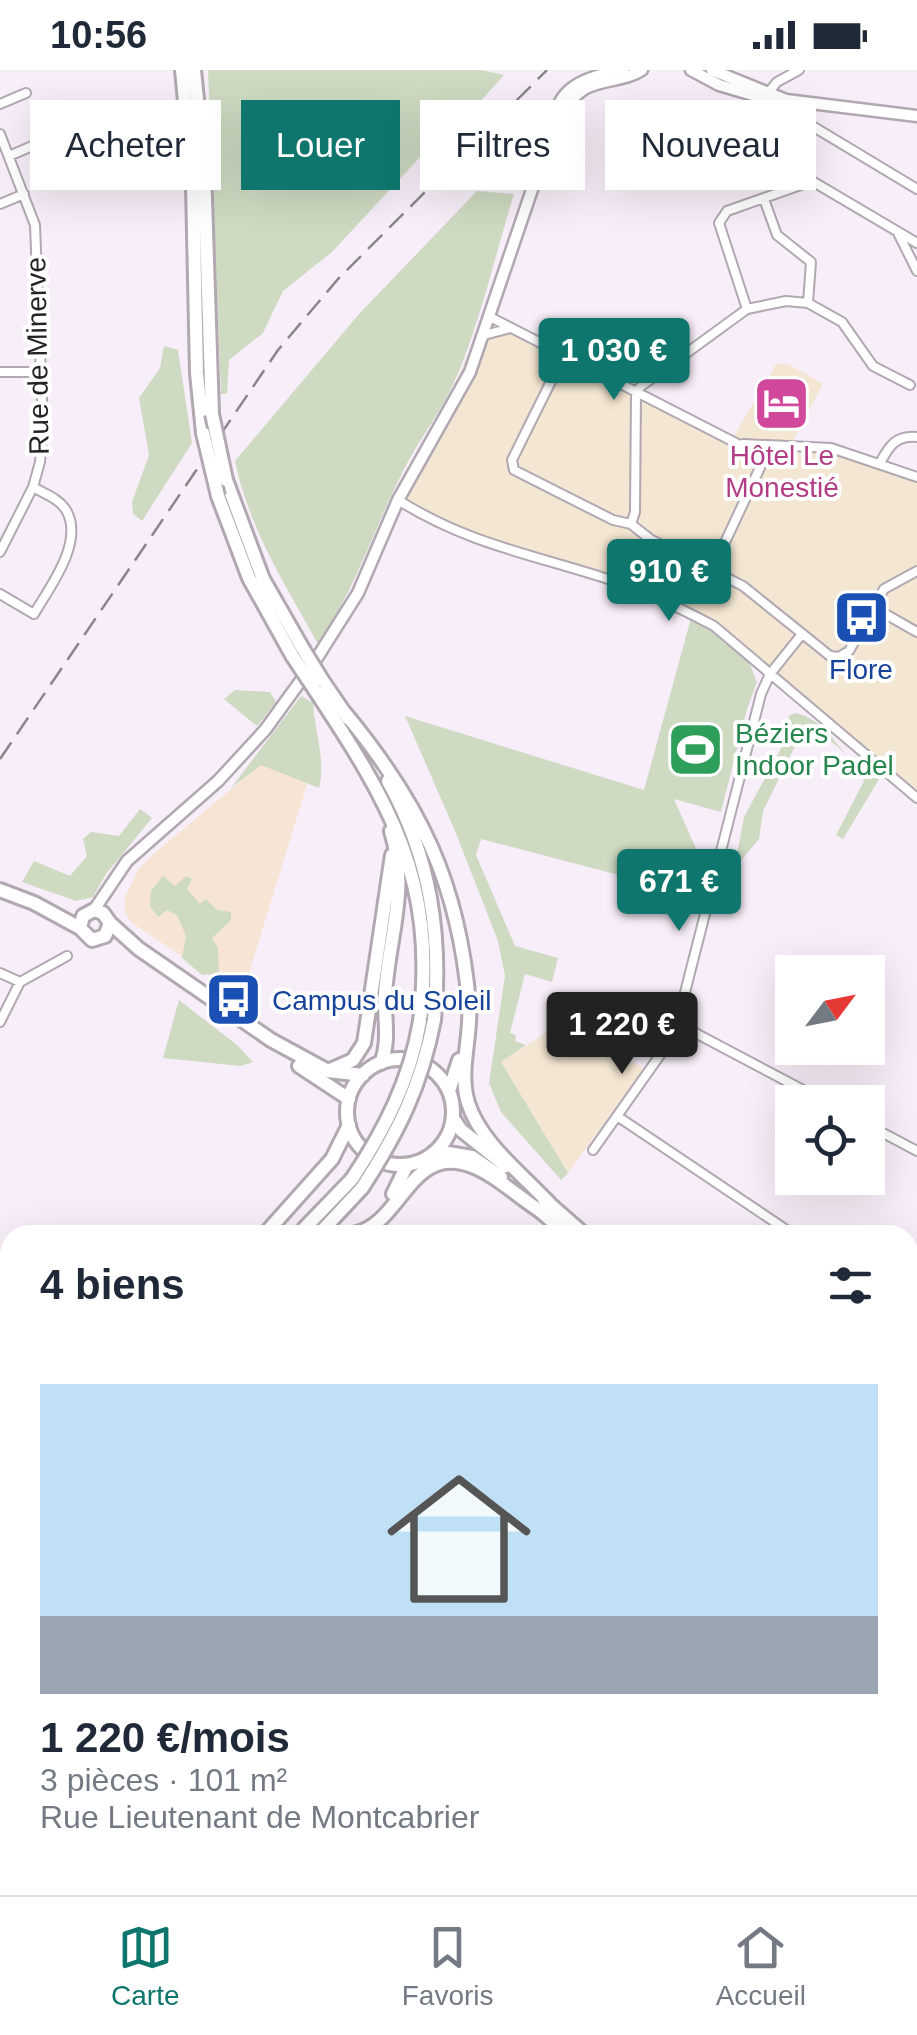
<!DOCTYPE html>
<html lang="fr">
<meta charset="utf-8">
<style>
body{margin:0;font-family:Helvetica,sans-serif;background:#f2f2f3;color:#1f2937;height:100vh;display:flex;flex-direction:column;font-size:38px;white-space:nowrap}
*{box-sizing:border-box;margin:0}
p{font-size:32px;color:#747a83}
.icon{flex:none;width:55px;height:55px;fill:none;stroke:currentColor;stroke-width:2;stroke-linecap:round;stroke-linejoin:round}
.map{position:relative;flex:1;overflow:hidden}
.details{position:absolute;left:0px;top:1155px;width:918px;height:670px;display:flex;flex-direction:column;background:#fff;border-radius:30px 30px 0 0;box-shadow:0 10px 40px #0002}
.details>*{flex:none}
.guide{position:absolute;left:30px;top:30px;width:858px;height:90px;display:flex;gap:20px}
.needle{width:65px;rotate:58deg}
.fabs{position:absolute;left:775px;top:885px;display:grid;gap:20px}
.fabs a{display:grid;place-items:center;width:110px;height:110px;border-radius:0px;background:#fff;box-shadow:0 10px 40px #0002;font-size:50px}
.price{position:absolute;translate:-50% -85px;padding:0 22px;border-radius:10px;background:#0f766e;color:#fff;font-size:32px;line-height:65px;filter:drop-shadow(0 2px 5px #0008)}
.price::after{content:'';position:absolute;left:50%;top:60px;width:30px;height:22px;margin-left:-15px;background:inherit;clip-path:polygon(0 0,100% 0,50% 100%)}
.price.current{background:#222;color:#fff}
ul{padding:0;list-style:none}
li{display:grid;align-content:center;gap:20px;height:530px;padding:0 40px}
li span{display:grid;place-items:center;height:310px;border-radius:0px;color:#555}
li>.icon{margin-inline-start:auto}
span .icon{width:180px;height:180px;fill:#fffc;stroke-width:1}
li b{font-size:42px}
h2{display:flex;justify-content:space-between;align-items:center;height:120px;padding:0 40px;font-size:42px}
.tag{padding:0 35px;border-radius:0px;background:#fff;box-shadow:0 10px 40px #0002;font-size:35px;line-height:90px}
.tag.current{background:#0f766e;color:#fff}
.status{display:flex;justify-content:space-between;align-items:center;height:70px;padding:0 50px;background:#fff;direction:ltr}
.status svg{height:28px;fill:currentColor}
.tabs{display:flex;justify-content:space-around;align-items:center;height:140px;border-top:2px solid #e0e1e3;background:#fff;font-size:28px;color:#747a83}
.tabs a{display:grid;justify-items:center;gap:5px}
.tabs .current{color:#0f766e}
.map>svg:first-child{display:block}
.industrial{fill:#f3e6d2}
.education{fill:#f6e5d4}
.green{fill:#cedac2}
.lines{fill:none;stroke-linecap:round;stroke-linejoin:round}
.minor-casing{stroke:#b1a8b2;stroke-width:12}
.tertiary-casing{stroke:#b1a8b2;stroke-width:15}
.primary-casing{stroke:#b1a8b2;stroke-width:18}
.trunk-casing{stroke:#b1a8b2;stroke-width:18}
.motorway-casing{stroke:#b1a8b2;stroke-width:19}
.minor{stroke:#fff;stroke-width:8}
.tertiary{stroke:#fff;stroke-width:10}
.primary{stroke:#fff;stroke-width:12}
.trunk{stroke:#fff;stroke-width:12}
.motorway{stroke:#fff;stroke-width:14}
.rail{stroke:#8a848b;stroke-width:2.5;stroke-dasharray:20 10;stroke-linecap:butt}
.trunk-bridge-casing{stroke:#b1a8b2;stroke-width:18;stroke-linecap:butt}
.trunk-bridge{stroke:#fff;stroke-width:12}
.labels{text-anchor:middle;stroke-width:8;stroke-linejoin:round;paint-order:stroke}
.street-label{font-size:28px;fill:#262326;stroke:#fff}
.hotel-label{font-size:28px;fill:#b23c85;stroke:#fff}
.transit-label{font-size:28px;fill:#164399;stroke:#fff}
.leisure-label{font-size:28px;fill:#27864d;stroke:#fff;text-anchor:start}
</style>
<div class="status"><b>10:56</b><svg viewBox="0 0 49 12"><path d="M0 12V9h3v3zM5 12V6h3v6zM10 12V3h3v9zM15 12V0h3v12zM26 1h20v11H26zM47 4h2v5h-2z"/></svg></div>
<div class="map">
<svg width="917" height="1825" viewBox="0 0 917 1825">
<rect width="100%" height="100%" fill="#f8eef9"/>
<path class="industrial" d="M 487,242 L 734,366 L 776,294 L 788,294 L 823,314 L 792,372 L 839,375 L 917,405 L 917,722 L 755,591 L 691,548 L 631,518 L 523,486 L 400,439 Z
M 571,947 L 643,999 L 568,1103 L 501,992 Z"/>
<path class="education" d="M 261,694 L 303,710 L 307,715 L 242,926 L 132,853 L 125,843 L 125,827 L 138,800 L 150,787 Z"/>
<path class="green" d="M 208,0 L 482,0 L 504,5 L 460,54 L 434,72 L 332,182 L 283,221 L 263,263 L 229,290 L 227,324 L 221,324 Z
M 477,121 L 514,124 C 496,182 480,253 456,308 C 442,341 419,369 403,401 C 374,459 355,520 318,574 C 285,514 249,459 235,391 L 359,244 Z
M 164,276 L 178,280 L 192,373 L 142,451 L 133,444 L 132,432 L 149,385 L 139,328 L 160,298 Z
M 691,548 L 746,585 L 757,612 L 747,639 L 721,742 L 674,729 L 698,783 L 699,826 L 481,769 L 476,785 L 515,876 L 558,888 L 552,912 L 525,904 L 510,963 L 516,965 L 515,971 L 526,975 L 501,992 L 568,1103 L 561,1110 L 501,1042 L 489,1013 L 505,906 L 498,871 L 455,761 L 405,646 L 644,720 Z
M 235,620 L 270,622 L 276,632 L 257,656 L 224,629 Z
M 301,626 L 313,633 C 315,663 326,690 319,718 L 261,695 L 231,718 Z
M 795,643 C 822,648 833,672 852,690 C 861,698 872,699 881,706 L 843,769 L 836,765 L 864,711 C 859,691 828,667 810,658 L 800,666 L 763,741 L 759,769 L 725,810 L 722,805 L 738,779 L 744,747 L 790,662 L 795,659 L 788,656 L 789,646 Z
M 140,739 L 152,748 L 106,804 L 93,827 L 76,831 L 22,812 L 34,791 L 70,806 L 87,786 L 83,769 L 91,762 L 119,766 Z
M 163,806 L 175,816 L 186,806 L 192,809 L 187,819 L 200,834 L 206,829 L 217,840 L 231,842 L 231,850 L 212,868 L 218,878 L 219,904 L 202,905 L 182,888 L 186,866 L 177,845 L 167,840 L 158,847 L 150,836 L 151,821 Z
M 179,930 L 237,975 L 253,992 L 241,996 L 163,988 Z"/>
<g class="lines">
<defs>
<path id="minor" d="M 768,23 L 777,12 L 799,0
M 769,30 L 917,119
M 0,34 L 26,23
M 0,64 L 35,155 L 43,355 L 40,392 L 33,417 L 0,482
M 9,86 L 46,70
M 764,129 L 777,165 L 811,192 L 808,233
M 0,134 L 24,124
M 899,165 L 917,201
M 917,173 L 812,111 L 727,141 L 719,153 L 747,239 L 640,317 L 636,323 L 635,442 L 631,454 L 650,469 L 743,516 L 830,586 L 839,587 L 849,581 L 884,519 L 917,501
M 747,239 L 786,231 L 808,233 L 842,252 L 873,296 L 910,315
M 490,247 L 738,374 L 758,389 L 764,389 L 777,378
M 484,265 L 507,259
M 563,287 L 512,390 L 514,400 L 613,450 L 631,454
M 0,302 L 43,302
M 743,374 L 831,378 L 917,407
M 880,393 C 889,376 896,365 917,367
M 398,430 C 468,474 531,484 608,509 C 644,520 680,538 714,556 L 917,728
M 712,500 L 764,389
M 0,524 L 34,544 C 49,518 85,472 66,440 C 58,428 45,424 33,417
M 873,537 L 917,562
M 802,564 L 770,604 L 761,624 L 679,946 L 684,957 L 826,1032
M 0,903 L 20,912
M 0,952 L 20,912 L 67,886
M 617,1046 L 794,1165
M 868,1055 L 917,1081
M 593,1080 L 682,954
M 908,1237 L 917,1244
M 0,1813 L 14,1825
M 324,1825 L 326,1815"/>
<path id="tertiary" d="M 691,0 L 719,15 L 770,30
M 712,0 L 786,30 L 917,46
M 556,48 C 565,38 573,25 586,18 C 604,9 625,11 642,0
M 94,840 L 127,791 L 218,711 L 265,660 L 315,591 L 358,523 L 398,430 L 470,302 L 556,49 C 557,14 595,5 623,0"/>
<path id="primary" d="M 0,820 L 34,833 L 80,858 L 92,870 L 105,866 L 110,853 L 103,843 L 94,840 L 83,846 L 80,858
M 110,853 L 139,879 L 271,970 L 328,1001 L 363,1005
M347 1042a53 53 0 1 1 106 0a53 53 0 1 1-106 0Z
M 299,996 L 349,1029
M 453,1048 L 461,1060 L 506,1096
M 436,1081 L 472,1087 L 501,1107
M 544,1129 L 585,1165
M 539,1140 L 568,1165
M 908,1383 L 917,1380"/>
<path id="trunk" d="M 182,0 L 193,116 L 197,303 L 203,363
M 194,0 L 204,98 L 212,344
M 226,410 L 263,509 L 303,579
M 218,426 L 249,508 L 293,587
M 322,610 L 348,648
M 315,620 C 389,732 437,810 420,951
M 345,643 C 421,735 459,814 469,934 C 472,966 458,1000 468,1033 C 481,1073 521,1103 549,1133
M 388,711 C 430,787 442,864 434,950
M 381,993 C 390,971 384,947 385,924 C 389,865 409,820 391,761
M 328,1001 L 353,990 L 364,973 L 392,785
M 449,1021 L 459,990
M 393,1124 L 407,1095
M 356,1163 C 401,1154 411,1072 472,1096 C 498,1106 521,1130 545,1144
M 264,1165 L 332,1089 L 349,1055
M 298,1165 L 352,1109
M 318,1165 L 362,1118
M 0,1298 L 10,1294
M 0,1312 L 10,1308"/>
<path id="motorway" d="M 908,1465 L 912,1488 L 908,1535
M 908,1673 L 917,1576
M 893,1815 L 894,1825
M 906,1815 L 907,1825"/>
</defs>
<use href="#minor" class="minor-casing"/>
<use href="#tertiary" class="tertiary-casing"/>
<use href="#primary" class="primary-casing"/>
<use href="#trunk" class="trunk-casing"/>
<use href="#motorway" class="motorway-casing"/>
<use href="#minor" class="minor"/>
<use href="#tertiary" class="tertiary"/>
<use href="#primary" class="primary"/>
<use href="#trunk" class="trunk"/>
<use href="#motorway" class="motorway"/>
<path class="rail" d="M 0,689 L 278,280 L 338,209 L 547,0"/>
<defs>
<path id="trunk-bridge" d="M 212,344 L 226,410
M 203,363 L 218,426
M 303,579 L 322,610
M 293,587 L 315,620
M 352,1109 C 385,1059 410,1010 420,951
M 362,1118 C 399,1061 421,1016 434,950"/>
</defs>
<use href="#trunk-bridge" class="trunk-bridge-casing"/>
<use href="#trunk-bridge" class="trunk-bridge"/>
</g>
<defs>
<symbol id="hotel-square" viewBox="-11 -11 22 22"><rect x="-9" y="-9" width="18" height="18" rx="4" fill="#d1479c" stroke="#fff"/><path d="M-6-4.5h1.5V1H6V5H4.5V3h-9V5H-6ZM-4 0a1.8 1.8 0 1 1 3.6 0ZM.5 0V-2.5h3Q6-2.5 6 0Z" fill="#fff"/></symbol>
<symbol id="bus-square" viewBox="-11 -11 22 22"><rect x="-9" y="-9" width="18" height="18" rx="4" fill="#1a4fb4" stroke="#fff"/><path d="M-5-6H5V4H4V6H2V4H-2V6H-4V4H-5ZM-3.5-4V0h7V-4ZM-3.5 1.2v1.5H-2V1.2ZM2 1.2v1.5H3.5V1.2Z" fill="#fff"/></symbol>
<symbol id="stadium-square" viewBox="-11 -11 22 22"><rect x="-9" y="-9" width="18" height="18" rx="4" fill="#2e9e5b" stroke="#fff"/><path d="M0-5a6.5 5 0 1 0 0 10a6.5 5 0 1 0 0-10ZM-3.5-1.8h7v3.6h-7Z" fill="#fff"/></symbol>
</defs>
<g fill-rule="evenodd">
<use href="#hotel-square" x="750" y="302" width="63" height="63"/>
<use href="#bus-square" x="830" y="516" width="63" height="63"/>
<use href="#stadium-square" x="664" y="648" width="63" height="63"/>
<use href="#bus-square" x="202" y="898" width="63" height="63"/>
</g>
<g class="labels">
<g class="street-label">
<text transform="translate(37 286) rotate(-91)" y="10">Rue de Minerve</text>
</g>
<g class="hotel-label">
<text x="782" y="395">Hôtel Le<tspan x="782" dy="32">Monestié</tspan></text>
</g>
<g class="transit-label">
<text x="861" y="609">Flore</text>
<text x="272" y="940" text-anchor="start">Campus du Soleil</text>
</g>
<g class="leisure-label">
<text x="735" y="673">Béziers<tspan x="735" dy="32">Indoor Padel</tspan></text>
</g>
</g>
</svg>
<div class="fabs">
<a><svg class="needle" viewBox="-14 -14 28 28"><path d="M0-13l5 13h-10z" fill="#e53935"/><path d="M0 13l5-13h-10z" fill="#747a83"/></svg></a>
<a><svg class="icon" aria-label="locate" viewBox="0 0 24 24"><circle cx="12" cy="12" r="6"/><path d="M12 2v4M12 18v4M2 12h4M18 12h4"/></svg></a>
</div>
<b class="price" style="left:614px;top:333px">1 030 €</b>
<b class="price" style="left:669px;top:554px">910 €</b>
<b class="price" style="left:679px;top:864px">671 €</b>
<b class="price current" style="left:622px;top:1007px">1 220 €</b>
<div class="guide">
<a class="tag">Acheter</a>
<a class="tag current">Louer</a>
<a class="tag">Filtres</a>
<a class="tag">Nouveau</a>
</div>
<section class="details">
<h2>4 biens<svg class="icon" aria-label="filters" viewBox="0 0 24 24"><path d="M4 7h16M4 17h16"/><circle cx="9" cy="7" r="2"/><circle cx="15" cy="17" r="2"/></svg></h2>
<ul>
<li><span style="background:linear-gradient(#bfe0f5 75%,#9aa5b1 0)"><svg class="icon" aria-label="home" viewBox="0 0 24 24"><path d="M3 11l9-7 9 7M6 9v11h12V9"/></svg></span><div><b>1 220 €/mois</b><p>3 pièces · 101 m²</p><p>Rue Lieutenant de Montcabrier</p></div></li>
</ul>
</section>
</div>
<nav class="tabs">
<a class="current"><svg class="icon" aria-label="map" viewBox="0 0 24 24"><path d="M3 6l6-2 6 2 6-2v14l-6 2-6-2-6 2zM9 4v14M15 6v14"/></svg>Carte</a>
<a><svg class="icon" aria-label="saved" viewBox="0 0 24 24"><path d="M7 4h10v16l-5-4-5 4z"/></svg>Favoris</a>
<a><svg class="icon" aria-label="home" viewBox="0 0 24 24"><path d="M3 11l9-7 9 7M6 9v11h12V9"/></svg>Accueil</a>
</nav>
